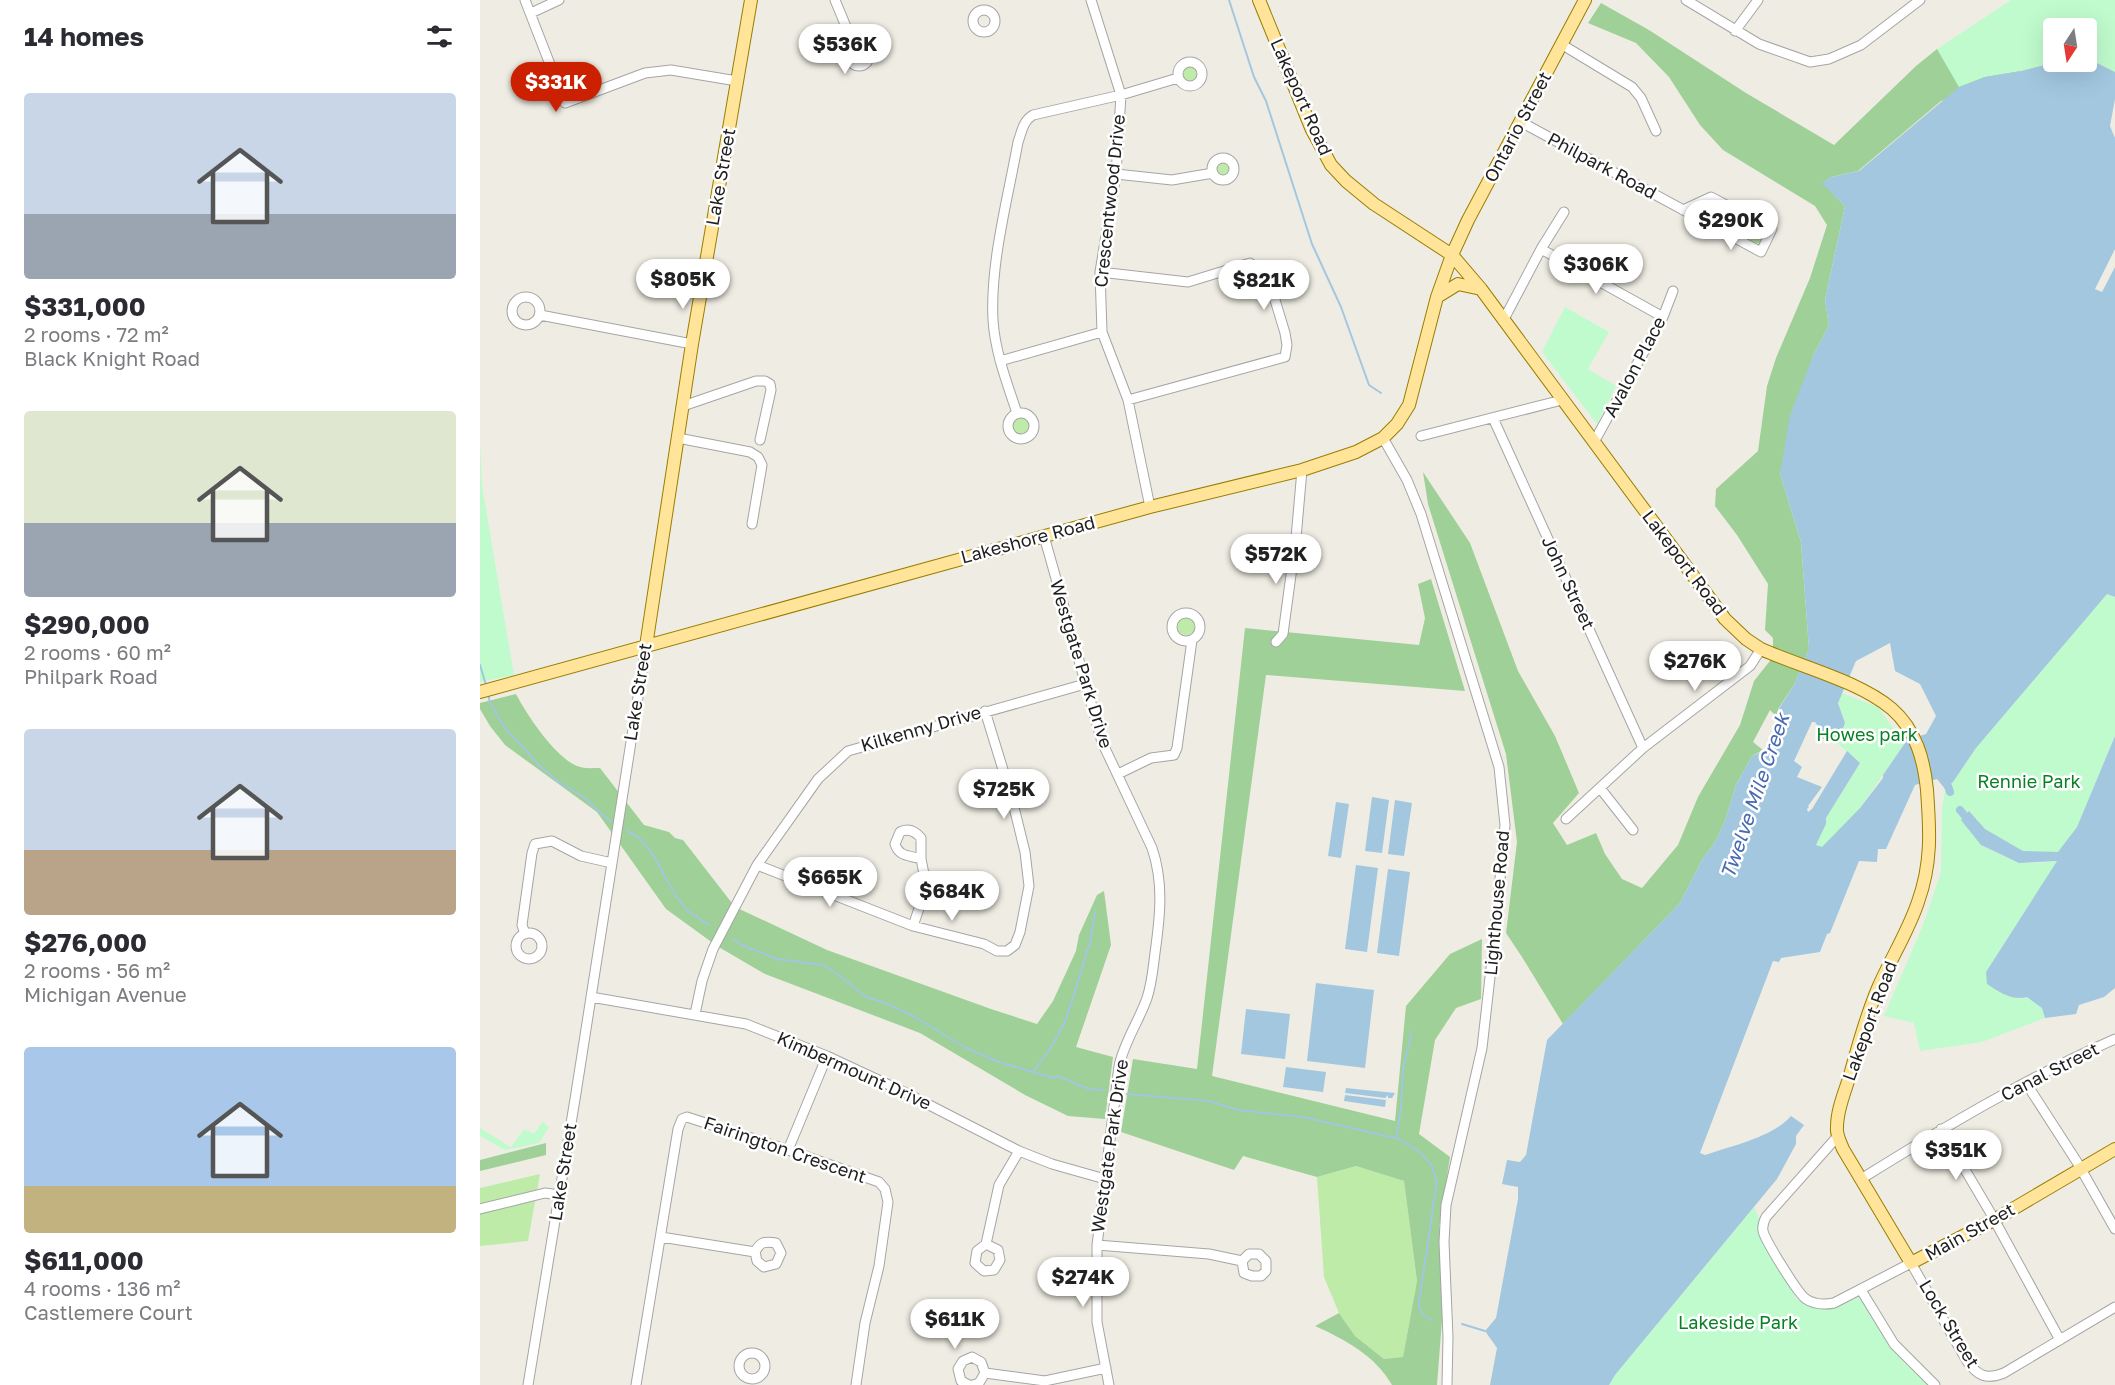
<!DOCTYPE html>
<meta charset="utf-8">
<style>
body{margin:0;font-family:"Golos Text",sans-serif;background:#f2f2f3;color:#2b2b33;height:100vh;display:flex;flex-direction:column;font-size:22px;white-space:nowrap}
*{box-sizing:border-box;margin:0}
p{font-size:20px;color:#7c7c81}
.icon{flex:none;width:33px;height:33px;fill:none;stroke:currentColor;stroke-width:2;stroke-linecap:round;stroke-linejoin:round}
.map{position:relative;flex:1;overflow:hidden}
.sheet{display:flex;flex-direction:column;background:#fff;width:480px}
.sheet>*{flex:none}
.needle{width:39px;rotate:192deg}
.fabs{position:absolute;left:1563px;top:18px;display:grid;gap:12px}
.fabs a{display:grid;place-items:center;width:54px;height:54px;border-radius:6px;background:#fff;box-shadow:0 6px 24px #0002;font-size:30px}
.price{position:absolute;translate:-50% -51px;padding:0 14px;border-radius:21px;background:#fff;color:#222;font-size:20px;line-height:39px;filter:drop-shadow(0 2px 3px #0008)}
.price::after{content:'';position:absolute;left:50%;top:36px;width:18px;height:14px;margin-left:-9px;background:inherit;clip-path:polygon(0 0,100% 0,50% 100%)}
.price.current{background:#cc2100;color:#fff}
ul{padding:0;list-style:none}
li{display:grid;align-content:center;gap:12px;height:318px;padding:0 24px}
li span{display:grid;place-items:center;height:186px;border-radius:6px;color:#555}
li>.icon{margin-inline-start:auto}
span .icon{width:108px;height:108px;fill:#fffc;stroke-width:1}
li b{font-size:26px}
h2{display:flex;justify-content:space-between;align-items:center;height:72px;padding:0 24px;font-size:26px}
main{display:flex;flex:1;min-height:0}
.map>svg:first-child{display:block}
.grass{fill:#beeba7}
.forest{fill:#9ed097}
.park{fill:#bffbcd}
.water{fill:#a2c7df;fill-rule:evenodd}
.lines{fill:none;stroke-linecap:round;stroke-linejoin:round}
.stream{stroke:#a2c7df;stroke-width:2}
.canal{stroke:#a2c7df;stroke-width:8}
.minor-casing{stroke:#a5a5a5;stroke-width:11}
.major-casing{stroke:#987e00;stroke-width:14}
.minor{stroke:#fff;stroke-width:9}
.major{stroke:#ffe499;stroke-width:12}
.labels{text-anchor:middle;stroke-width:5;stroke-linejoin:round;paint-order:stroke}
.street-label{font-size:18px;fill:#1e1e1e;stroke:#fff}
.park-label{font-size:18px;fill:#088025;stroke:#fff}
.water-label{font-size:20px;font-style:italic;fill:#476ab1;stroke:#fff}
</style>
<main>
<section class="sheet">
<h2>14 homes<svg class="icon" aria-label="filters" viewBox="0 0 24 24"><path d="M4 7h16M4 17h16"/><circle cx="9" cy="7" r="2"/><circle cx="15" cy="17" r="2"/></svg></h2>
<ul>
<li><span style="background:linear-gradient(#c9d6e8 65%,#9aa5b1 0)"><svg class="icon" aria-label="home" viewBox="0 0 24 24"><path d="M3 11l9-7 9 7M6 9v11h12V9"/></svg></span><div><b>$331,000</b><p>2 rooms · 72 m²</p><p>Black Knight Road</p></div></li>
<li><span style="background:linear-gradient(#dfe7d0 60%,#9aa5b1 0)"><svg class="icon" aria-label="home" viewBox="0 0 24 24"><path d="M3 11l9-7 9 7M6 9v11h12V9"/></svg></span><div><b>$290,000</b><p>2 rooms · 60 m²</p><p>Philpark Road</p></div></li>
<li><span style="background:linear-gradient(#c9d6e8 65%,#b9a48a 0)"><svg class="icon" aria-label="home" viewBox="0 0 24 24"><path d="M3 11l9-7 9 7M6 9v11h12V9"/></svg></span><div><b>$276,000</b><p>2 rooms · 56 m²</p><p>Michigan Avenue</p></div></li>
<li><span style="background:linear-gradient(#a9c7e8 75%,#c2b280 0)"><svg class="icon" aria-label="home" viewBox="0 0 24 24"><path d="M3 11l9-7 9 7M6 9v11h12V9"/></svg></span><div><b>$611,000</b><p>4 rooms · 136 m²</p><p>Castlemere Court</p></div></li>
</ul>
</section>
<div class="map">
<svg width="1635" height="1385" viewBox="0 0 1635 1385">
<rect width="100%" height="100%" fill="#efede3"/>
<path class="grass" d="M703 74a7 7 0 1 1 14 0a7 7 0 1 1-14 0Z
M736 169a7 7 0 1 1 14 0a7 7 0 1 1-14 0Z
M 1225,199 L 1285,228 L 1288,232 L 1282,243 L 1277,243 L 1224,215 L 1220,206 Z
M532 426a9 9 0 1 1 18 0a9 9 0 1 1-18 0Z
M697 626a9 9 0 1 1 18 0a9 9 0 1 1-18 0Z
M 876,1166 L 924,1181 L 937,1281 L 923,1357 L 904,1359 L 875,1336 L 859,1313 L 844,1277 L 837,1177 Z
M 60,1174 L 48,1241 L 0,1246 L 0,1188 Z"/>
<path class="forest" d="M 1121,3 L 1169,30 L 1266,93 L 1354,145 L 1436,66 L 1457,49 L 1492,49 L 1577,62 L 1541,71 L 1461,101 L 1378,171 L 1351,177 L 1343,183 L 1365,206 L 1345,300 L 1349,325 L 1333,356 L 1300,474 L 1321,542 L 1329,649 L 1314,685 L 1298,709 L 1309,722 L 1306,726 L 1290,710 L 1273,742 L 1283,750 L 1272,756 L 1256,785 L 1245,821 L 1234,844 L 1223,858 L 1200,903 L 1083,1024 L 1042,957 L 1026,933 L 1037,842 L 1026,754 L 948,504 L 943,472 L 990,543 L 1038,671 L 1075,736 L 1099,793 L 1073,823 L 1087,845 L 1116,833 L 1125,854 L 1142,879 L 1162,888 L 1198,845 L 1218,797 L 1260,725 L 1274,681 L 1293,657 L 1293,638 L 1285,630 L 1288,584 L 1257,535 L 1235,506 L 1236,489 L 1278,451 L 1287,386 L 1296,358 L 1330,278 L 1347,225 L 1335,206 L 1243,150 L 1220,125 L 1189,77 L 1156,43 L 1108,23 Z
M 951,579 L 985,691 L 786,675 L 732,1076 L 915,1121 L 926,1006 L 970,954 L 1002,939 L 1001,999 L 976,1008 L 955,1040 L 939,1134 L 970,1157 L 959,1227 L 964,1250 L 962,1320 L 957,1385 L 912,1385 C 896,1356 864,1339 835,1326 L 859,1313 L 875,1336 L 904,1359 L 923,1357 L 937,1281 L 924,1181 L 876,1166 L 837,1177 L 763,1156 L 754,1170 L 641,1132 L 653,1059 L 717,1069 L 765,628 L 939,645 L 945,618 L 938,584 Z
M 36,694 C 47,715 75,757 97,766 C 104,769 112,768 120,768 L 164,825 L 189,832 L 195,838 L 203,840 L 255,907 L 347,950 L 511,1009 L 557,1024 L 573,1001 L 596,951 L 599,935 L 617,895 L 624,891 L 631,945 L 596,1047 L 633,1057 L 625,1119 L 588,1116 L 545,1095 L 440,1033 L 285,974 L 237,946 L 186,909 L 117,812 L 25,745 L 10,726 L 0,709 L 0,703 Z
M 66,1143 L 66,1155 L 0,1171 L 0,1160 Z"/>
<path class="park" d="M 1531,0 L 1635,0 L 1635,72 L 1607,58 L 1606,28 L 1574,28 L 1574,62 L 1577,62 L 1541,71 L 1505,77 L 1479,87 L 1457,49 Z
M 1085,307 L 1129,332 L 1108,369 L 1136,386 L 1117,424 L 1062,352 Z
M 0,442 L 2,486 L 34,675 L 0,682 Z
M 1627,594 L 1635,597 L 1635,736 L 1597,827 L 1578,853 L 1543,851 L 1505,829 L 1489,811 L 1501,845 C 1534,861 1540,866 1577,861 L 1506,972 L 1539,999 L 1547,997 L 1562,1008 L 1565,1018 L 1502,1042 L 1440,1051 L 1434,1023 L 1404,1016 L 1443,925 L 1461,872 L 1462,809 L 1465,789 L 1473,782 L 1496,748 Z
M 1362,693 L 1398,707 L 1416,732 L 1427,740 L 1380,808 L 1342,848 L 1336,845 L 1346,824 L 1346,818 L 1380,763 L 1357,743 L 1364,720 L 1358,703 Z
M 62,1122 L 69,1127 L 59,1143 L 25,1150 L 0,1136 L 0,1128 L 31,1147 L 44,1129 L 54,1134 Z
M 1274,1207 L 1316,1299 C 1346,1312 1351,1310 1381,1296 L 1423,1362 L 1448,1385 L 1129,1385 L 1135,1375 Z"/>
<path class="water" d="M 1607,58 L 1635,72 L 1635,99 L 1630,126 L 1635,138 L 1635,249 L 1615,289 L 1622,292 L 1635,267 L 1635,597 L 1627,594 L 1496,748 L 1473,782 L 1465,789 L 1457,779 L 1435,785 L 1406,849 L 1398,849 L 1397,862 L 1379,861 L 1350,933 L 1347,934 L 1340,952 L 1301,958 L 1299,962 L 1293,961 L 1220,1153 L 1225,1155 C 1251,1146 1293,1137 1311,1116 L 1324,1125 L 1316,1136 L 1316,1144 L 1297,1179 L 1135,1375 L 1129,1385 L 1010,1385 L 1017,1348 L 1005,1331 L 1016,1318 L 1038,1199 L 1038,1187 L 1022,1184 L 1027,1160 L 1040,1162 L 1046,1155 L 1067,1040 L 1200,903 L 1223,858 L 1234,844 L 1245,821 L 1256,785 L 1272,756 L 1298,744 L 1309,722 L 1298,710 L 1314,685 L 1329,649 L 1321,542 L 1300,474 L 1310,415 L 1333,356 L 1349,325 L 1345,300 L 1365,206 L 1342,183 L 1351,177 L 1379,171 L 1479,87 L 1505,77 L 1541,71 L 1577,62 L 1606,62 ZM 1410,643 L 1415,671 L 1440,684 L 1456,716 L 1446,734 L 1427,740 L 1403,775 L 1403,778 L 1380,808 L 1342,847 L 1336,845 L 1346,824 L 1346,818 L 1380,763 L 1367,751 L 1332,809 L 1328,812 L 1327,809 L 1329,807 L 1328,806 L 1342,787 L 1317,777 L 1322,767 L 1314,761 L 1332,722 L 1335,722 L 1340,729 L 1338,737 L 1357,743 L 1365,723 L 1358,703 L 1376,661 Z
M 1635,736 L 1635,988 L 1624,997 L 1599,1005 L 1596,1014 L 1565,1018 L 1562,1008 L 1547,997 C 1532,1001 1519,992 1507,984 L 1506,972 L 1577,861 L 1539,863 L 1501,845 L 1481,820 L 1489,811 L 1505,829 L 1543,851 L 1578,852 L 1597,827 Z
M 892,797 L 909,800 L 902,853 L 885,851 Z
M 915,800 L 932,803 L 924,856 L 908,854 Z
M 856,802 L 869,804 L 861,858 L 848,856 Z
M 876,865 L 898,868 L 887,952 L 865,949 Z
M 908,869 L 930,872 L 919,956 L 897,953 Z
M 836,983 L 894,990 L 885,1068 L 827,1061 Z
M 766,1009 L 810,1014 L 805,1059 L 761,1054 Z
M 806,1067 L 846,1072 L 843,1092 L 803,1087 Z
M 866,1088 L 915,1093 L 912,1098 L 908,1098 L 908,1095 L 905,1098 L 865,1093 Z
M 865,1095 L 906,1100 L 905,1107 L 864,1101 Z"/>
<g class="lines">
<path class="stream" d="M 749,0 L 774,77 L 786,101 L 832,244 L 861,307 L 889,385 L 901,393
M 0,665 L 6,685
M 8,693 L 10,703 L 24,727 L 60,766 L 78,782 L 101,795 L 130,821
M 147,831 C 177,843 184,886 206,909 C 213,915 222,920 229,925
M 253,939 L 262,945 L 297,959 L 343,965 L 355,972 L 386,997 L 408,1004 L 435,1017 L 486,1048 L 519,1062 L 573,1078 L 577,1076 L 609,1089 L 624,1090
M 553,1072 L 570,1049 L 586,1020 L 610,942 L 615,912
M 647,1094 L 729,1101 L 758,1110 L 823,1117 L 919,1139 L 941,1153 L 951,1164 L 957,1181 L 939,1302 C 939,1312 943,1316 952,1320
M 916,1138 L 921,1109 L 923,1069 L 932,1032
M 982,1324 L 1005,1331"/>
<path class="canal" d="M 1468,786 L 1470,792
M 1480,810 L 1485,816"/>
<defs>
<path id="minor" d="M 45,0 L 85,103 L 165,73 L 191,70 L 257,81
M 355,0 L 374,46
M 611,0 L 641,95 L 636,174 L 620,272 L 622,332 L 648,400 L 670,507
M 1206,0 L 1279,44 L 1330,62 L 1349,59 L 1381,45 L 1440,0
M493 21a11 11 0 1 1 22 0a11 11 0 1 1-22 0Z
M 51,13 L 79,0
M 1255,31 L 1278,0
M 1081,44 L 1152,87 L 1161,98 L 1176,131
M369 56a10 10 0 1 1 20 0a10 10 0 1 1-20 0Z
M698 74a12 12 0 1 1 24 0a12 12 0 1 1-24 0Z
M 1041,122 L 1281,252 L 1292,229 L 1231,197 L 1203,210
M732 169a11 11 0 1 1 22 0a11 11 0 1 1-22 0Z
M 636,174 L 692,180 L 733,173
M 1061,249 L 1183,317
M 620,272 L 708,282 L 770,263 L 789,280 L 805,333 L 807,345 L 805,357 L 648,400
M32 311a14 14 0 1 1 28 0a14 14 0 1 1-28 0Z
M 60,315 L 212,344
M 1023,321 L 1061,249 L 1084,212
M 520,361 L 622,332
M 203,406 L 276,381 L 285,381 L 290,384 L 291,390 L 280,440
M528 426a13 13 0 1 1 26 0a13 13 0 1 1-26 0Z
M 537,413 C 527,383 515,352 513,320 C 510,263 528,198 538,142 C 542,131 543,121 553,115 L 641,95 L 698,78
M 1013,418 L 1163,748
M 941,436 L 1082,400
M 198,438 L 270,452 L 278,457 L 282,465 L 272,524
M 903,438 L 927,480 L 941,514 L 1019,767 L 1025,825 L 1015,933 L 1002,1048 L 966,1205 L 964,1242 L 968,1337 L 967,1385
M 1114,442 L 1183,317 L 1193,291
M 564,536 L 622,742 L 672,848 C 684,883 680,917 675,953 C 673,968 672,983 667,998 C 659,1021 644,1042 639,1066 L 617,1245 L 617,1322 L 629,1385
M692 627a14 14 0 1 1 28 0a14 14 0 1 1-28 0Z
M 796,642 L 803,634 L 816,538 L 822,470
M 638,774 L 671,758 L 694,755 L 697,748 L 712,640
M 1120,788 L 1153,830
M 1086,819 L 1163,748 L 1270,666 L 1281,649
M 277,865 L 433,926 L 504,944 L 517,951 L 527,951 L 535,945 L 540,932 L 549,886 L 545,852 L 532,799 L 505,711
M 433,926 L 445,891 L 444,874 L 441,859 L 441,838 C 435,831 428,828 420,832 L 415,844 C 419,857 429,855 441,859
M36 946a13 13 0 1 1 26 0a13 13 0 1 1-26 0Z
M 45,934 L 42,925 L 52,853 L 55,844 L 72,841 L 101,856 L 132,863
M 111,997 L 266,1024 L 347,1056 L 422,1091 L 539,1151 L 572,1164 L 625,1179
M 215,1014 L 222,981 L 233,949 L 277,865 L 338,779 L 368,751 L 605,684
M 1546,1083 L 1597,1162 L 1635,1229
M 1461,1129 L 1510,1212 L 1580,1340
M 1357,1137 L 1286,1217 C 1284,1221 1282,1226 1283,1231 C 1285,1240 1318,1294 1326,1299 C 1335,1305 1344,1305 1354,1303 L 1431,1263 L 1487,1361 C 1498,1376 1506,1380 1524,1373 L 1635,1307
M 308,1150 L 347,1056
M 1381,1179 C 1463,1128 1546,1078 1635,1039
M 0,1209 L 65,1193 L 79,1195
M 181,1237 L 275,1252 L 277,1261 L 284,1267 L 296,1264 L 301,1253 L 296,1243 C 284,1241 280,1242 275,1252
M 506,1244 L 518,1250 L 520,1260 L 514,1270 L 504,1271 L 495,1263 L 497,1251 L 506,1244 L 519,1185 L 539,1151
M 617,1245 L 729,1254 L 762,1261 L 764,1273 L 772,1276 L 781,1276 L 786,1271 L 786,1261 L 779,1254 L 769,1254 L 762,1261
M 1381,1290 L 1414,1344 L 1455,1385
M259 1366a13 13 0 1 1 26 0a13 13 0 1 1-26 0Z
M 505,1373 L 565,1381 L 626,1368
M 48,1385 L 96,1093 L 166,646
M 156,1385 L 198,1129 L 202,1119 L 207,1117 L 308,1150 L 399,1182 L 405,1189 L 408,1202 L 399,1266 L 385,1323 L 376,1385
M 489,1385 L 481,1381 L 478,1369 L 483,1361 L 492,1357 L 501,1362 L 505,1373 L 499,1383 L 493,1385"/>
<path id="major" d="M 779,0 L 832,130 L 851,165 L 866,181 L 894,204 L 972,255 L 1001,289 L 1245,619 L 1266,639 L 1281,649 C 1321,667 1379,681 1412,709 C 1436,730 1444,760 1447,790 C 1450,831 1452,863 1438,902 C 1428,932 1410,960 1398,988 C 1386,1016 1378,1046 1370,1075 C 1365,1092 1357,1109 1357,1127 C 1356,1135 1360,1141 1363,1149 L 1431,1263 L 1514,1220 L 1635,1149
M 957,297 L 978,284 L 1001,289
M 166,646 L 212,344 L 271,0
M 0,692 L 670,507 L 822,470 L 876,452 L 903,438 L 917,424 L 929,405 L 957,297 L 972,255 L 988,220 L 1105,0"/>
</defs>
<use href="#minor" class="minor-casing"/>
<use href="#major" class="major-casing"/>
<use href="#minor" class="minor"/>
<use href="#major" class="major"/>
</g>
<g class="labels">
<g class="street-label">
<text transform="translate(821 97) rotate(66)" y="6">Lakeport Road</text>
<text transform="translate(1038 127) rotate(-62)" y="6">Ontario Street</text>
<text transform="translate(1122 166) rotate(28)" y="6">Philpark Road</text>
<text transform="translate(241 177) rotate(-80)" y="6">Lake Street</text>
<text transform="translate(630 201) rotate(-84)" y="6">Crescentwood Drive</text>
<text transform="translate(1155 367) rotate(-62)" y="6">Avalon Place</text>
<text transform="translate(548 540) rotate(-15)" y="6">Lakeshore Road</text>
<text transform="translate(1204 563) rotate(53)" y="6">Lakeport Road</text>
<text transform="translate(1088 583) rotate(65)" y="6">John Street</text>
<text transform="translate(601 664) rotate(73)" y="6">Westgate Park Drive</text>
<text transform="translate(158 692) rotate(-81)" y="6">Lake Street</text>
<text transform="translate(441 729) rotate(-16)" y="6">Kilkenny Drive</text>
<text transform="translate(1017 903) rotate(-85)" y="6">Lighthouse Road</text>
<text transform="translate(1390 1021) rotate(-70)" y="6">Lakeport Road</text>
<text transform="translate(374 1071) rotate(24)" y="6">Kimbermount Drive</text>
<text transform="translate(1570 1072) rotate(-27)" y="6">Canal Street</text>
<text transform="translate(630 1146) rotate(-82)" y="6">Westgate Park Drive</text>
<text transform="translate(305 1150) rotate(19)" y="6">Fairington Crescent</text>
<text transform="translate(83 1172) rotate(-81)" y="6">Lake Street</text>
<text transform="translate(1490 1232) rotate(-29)" y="6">Main Street</text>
<text transform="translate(1469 1324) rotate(59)" y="6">Lock Street</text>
</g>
<g class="park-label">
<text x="1387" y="741">Howes park</text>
<text x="1549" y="788">Rennie Park</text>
<text x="1258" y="1329">Lakeside Park</text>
</g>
<g class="water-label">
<text transform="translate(1275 796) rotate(-71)" y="7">Twelve Mile Creek</text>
</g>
</g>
</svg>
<div class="fabs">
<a><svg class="needle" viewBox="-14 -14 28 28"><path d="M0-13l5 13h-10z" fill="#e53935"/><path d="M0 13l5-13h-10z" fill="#7c7c81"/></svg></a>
</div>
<b class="price" style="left:365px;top:75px">$536K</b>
<b class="price current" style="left:76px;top:113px">$331K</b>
<b class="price" style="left:1251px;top:251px">$290K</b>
<b class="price" style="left:1116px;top:295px">$306K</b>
<b class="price" style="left:203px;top:310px">$805K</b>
<b class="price" style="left:784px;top:311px">$821K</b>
<b class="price" style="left:796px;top:585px">$572K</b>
<b class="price" style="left:1215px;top:692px">$276K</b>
<b class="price" style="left:524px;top:820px">$725K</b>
<b class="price" style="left:350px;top:908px">$665K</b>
<b class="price" style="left:472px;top:922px">$684K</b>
<b class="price" style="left:1476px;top:1181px">$351K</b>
<b class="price" style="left:603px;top:1308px">$274K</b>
<b class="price" style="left:475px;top:1350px">$611K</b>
</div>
</main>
